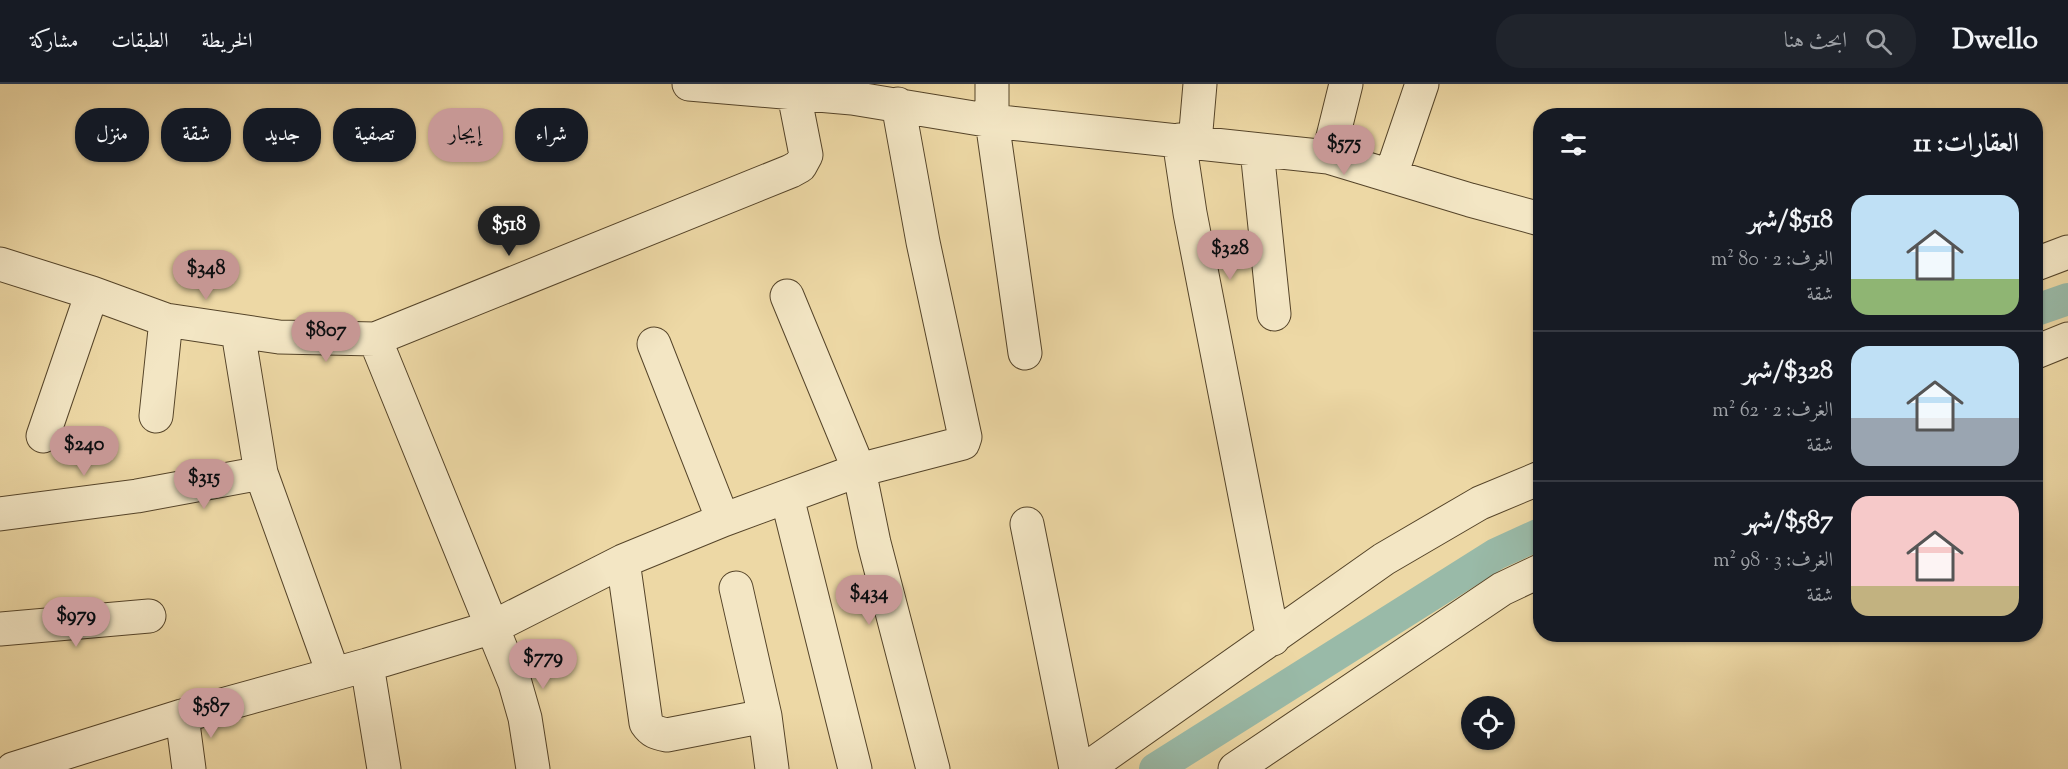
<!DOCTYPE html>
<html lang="ar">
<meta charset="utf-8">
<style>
body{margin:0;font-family:"Sorts Mill Goudy",Amiri,serif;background:#20242c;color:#f1f3f6;direction:rtl;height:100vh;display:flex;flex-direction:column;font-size:22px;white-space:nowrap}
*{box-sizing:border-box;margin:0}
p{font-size:20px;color:#9ea1a6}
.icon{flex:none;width:33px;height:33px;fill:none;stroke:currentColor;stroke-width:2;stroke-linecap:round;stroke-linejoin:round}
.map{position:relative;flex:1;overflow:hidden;direction:ltr}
.side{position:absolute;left:1533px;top:24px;width:510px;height:534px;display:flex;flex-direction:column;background:#171b24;border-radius:24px;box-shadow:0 2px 4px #0004;direction:rtl}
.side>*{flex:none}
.top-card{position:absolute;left:18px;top:24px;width:570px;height:54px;direction:rtl;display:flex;gap:12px}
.buttons{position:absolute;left:1461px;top:612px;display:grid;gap:12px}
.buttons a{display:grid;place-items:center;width:54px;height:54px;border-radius:50%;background:#171b24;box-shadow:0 2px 4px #0004;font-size:30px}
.price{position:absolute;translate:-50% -51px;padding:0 14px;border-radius:21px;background:#c59692;color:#111;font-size:20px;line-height:39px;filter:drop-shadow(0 2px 3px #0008)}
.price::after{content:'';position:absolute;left:50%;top:36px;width:18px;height:14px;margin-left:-9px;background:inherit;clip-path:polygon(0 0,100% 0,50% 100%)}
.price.current{background:#222;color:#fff}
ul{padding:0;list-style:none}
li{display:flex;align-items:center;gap:18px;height:150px;padding:0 24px}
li+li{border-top:2px solid #363941}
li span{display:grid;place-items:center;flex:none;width:168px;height:120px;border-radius:18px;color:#555}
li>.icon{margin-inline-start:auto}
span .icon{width:72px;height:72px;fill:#fffc;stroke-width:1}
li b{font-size:26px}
h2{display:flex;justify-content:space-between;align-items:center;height:72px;padding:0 24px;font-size:26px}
.pill{padding:0 21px;border-radius:24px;background:#171b24;box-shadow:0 2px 4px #0004;font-size:21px;line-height:54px}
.pill.current{background:#c59692;color:#111}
header{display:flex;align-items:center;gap:36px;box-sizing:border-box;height:84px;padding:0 30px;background:#171b24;border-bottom:2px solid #363941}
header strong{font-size:28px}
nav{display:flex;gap:33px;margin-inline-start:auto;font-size:21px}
.search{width:420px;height:54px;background:#20242c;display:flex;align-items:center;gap:15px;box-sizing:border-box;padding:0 21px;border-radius:24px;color:#9ea1a6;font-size:22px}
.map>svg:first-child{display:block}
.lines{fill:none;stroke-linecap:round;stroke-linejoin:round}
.canal{stroke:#99baa8;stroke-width:32}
.street-casing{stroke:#554429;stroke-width:35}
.street{stroke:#f3e6c4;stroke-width:33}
</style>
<header>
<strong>Dwello</strong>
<div class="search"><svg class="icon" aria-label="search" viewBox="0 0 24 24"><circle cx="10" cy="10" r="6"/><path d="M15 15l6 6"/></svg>ابحث هنا</div>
<nav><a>الخريطة</a><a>الطبقات</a><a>مشاركة</a></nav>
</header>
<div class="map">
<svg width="2068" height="685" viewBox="0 0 2068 685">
<rect width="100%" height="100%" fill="#edd8a5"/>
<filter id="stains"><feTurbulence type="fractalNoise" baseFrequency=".00333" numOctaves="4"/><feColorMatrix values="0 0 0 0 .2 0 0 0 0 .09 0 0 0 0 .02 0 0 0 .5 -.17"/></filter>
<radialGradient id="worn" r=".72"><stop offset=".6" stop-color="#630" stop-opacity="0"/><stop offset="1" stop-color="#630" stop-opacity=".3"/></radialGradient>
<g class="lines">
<path class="canal" d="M 2036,226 L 2068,215
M 1155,685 L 1496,470 L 1540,450"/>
<defs>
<path id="street" d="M 689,0 L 852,14 L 992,37 L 1328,73 L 1346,0
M 992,0 L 992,37 L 1025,269
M 1179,56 L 1190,129 L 1273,555
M 1195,58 L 1200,0
M 1257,66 L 1274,230
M 1328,73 L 1470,116 L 1540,135
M 1391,91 L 1422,0
M 0,180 L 92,209 L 166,236 L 279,253 L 375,255 L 791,87 L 800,82 L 806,71 L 794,10
M 2036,180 L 2068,168
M 787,212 L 859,386 L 874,459 L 933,685
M 238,248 L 261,389 L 333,589
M 375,255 L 515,599 L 525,634 L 533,685
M 654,260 L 723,436
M 2036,268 L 2068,255
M 156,332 L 166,236
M 43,352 L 92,209
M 787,413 L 855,685
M 0,430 L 137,412 L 261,389
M 1027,440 L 1076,685
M 623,477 L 646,639 C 652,648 657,649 667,651 L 765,632
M 736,504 L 765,632 L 772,685
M 0,545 L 149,532
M 367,581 L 384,685
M 182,632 L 189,685
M 13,685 L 182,632 L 367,581 L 493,543 L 623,477 L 723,436 L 859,386 L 963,359 L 965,353 L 923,158 L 898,20
M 1086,685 L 1384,475 L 1480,419 L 1540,394
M 1235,685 L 1502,505 L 1540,487"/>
</defs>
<use href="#street" class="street-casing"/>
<use href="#street" class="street"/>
</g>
<rect width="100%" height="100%" filter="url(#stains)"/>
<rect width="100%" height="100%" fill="url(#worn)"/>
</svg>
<div class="buttons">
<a><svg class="icon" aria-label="locate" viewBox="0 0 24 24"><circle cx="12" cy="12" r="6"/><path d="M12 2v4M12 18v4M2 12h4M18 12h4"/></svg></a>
</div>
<b class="price" style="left:1344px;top:92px">$575</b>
<b class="price current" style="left:509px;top:173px">$518</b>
<b class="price" style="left:1230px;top:197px">$328</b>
<b class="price" style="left:206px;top:217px">$348</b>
<b class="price" style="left:326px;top:279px">$807</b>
<b class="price" style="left:84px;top:393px">$240</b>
<b class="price" style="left:204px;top:426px">$315</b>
<b class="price" style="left:869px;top:542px">$434</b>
<b class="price" style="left:76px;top:564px">$979</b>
<b class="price" style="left:543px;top:606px">$779</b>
<b class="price" style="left:211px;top:655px">$587</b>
<div class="top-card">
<a class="pill">شراء</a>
<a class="pill current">إيجار</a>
<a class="pill">تصفية</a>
<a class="pill">جديد</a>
<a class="pill">شقة</a>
<a class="pill">منزل</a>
</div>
<section class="side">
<h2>العقارات: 11<svg class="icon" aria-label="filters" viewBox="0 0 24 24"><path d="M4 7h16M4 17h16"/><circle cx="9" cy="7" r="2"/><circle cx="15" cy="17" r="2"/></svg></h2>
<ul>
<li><span style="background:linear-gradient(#bfe0f5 70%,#8fb573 0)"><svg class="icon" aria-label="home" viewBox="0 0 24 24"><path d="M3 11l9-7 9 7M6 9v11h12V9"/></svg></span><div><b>$518/شهر</b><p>الغرف: 2 · 80 m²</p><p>شقة</p></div></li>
<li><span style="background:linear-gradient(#bfe0f5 60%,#9aa5b1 0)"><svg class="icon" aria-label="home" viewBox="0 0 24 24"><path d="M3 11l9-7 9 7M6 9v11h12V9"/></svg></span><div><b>$328/شهر</b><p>الغرف: 2 · 62 m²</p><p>شقة</p></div></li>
<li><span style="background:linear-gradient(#f6c9c9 75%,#c2b280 0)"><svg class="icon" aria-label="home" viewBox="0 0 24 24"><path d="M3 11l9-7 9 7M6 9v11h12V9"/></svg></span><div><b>$587/شهر</b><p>الغرف: 3 · 98 m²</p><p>شقة</p></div></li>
</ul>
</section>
</div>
